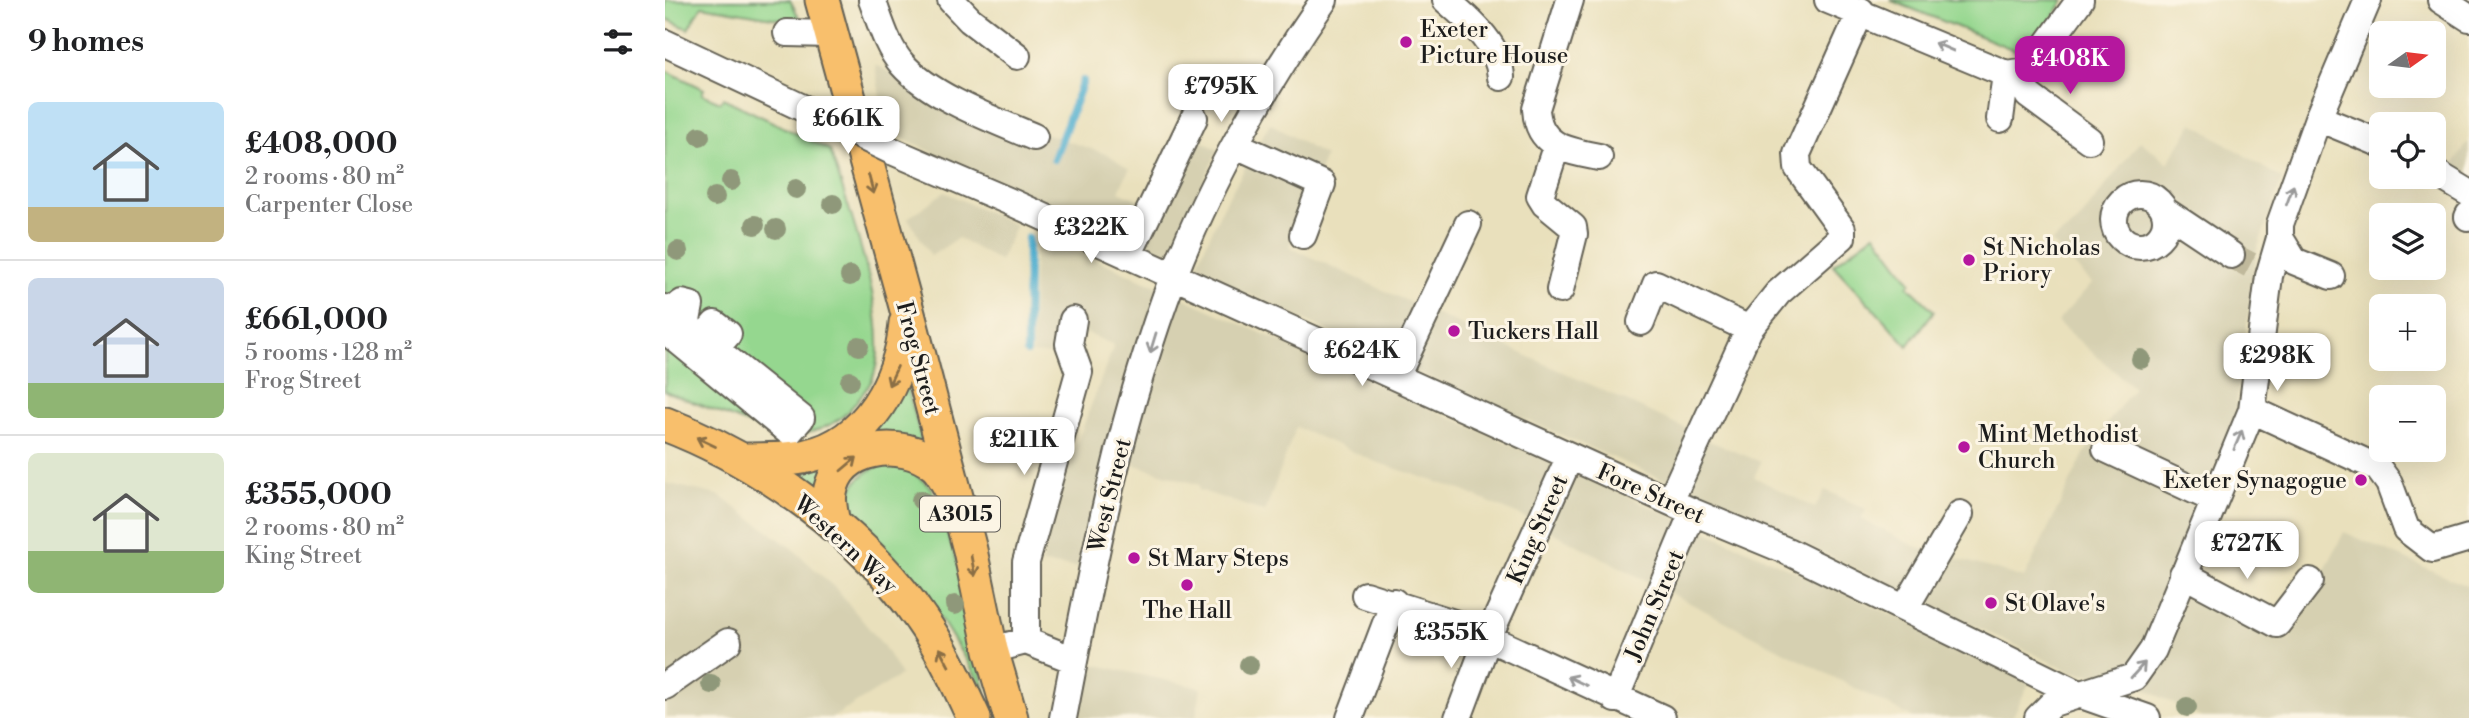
<!DOCTYPE html>
<meta charset="utf-8">
<style>
body{margin:0;font-family:"Libre Bodoni",serif;background:#f6f6f6;color:#202124;height:100vh;display:flex;flex-direction:column;font-size:26px;white-space:nowrap}
*{box-sizing:border-box;margin:0}
p{font-size:23px;color:#757577}
.icon{flex:none;width:38px;height:38px;fill:none;stroke:currentColor;stroke-width:2;stroke-linecap:round;stroke-linejoin:round}
.map{position:relative;flex:1;overflow:hidden}
.drawer{display:flex;flex-direction:column;background:#fff;width:665px}
.drawer>*{flex:none}
.needle{width:46px;rotate:76deg}
.controls{position:absolute;left:1704px;top:21px;display:grid;gap:14px}
.controls a{display:grid;place-items:center;width:77px;height:77px;border-radius:10px;background:#fff;box-shadow:0 7px 28px #0002;font-size:35px}
.price{position:absolute;translate:-50% -60px;padding:0 16px;border-radius:14px;background:#fff;color:#222;font-size:23px;line-height:46px;filter:drop-shadow(0 2px 4px #0008)}
.price::after{content:'';position:absolute;left:50%;top:42px;width:21px;height:16px;margin-left:-10px;background:inherit;clip-path:polygon(0 0,100% 0,50% 100%)}
.price.on{background:#b5179e;color:#fff}
ul{padding:0;list-style:none}
li{display:flex;align-items:center;gap:21px;height:175px;padding:0 28px}
li+li{border-top:2px solid #e0e0e0}
li span{display:grid;place-items:center;flex:none;width:196px;height:140px;border-radius:10px;color:#555}
li>.icon{margin-inline-start:auto}
span .icon{width:84px;height:84px;fill:#fffc;stroke-width:1}
li b{font-size:30px}
h2{display:flex;justify-content:space-between;align-items:center;height:84px;padding:0 28px;font-size:30px}
main{display:flex;flex:1;min-height:0}
.map>svg:first-child{display:block}
.built{fill:#d6d0b1}
.green{fill:#95d78f;stroke:#587a56;stroke-width:2}
.lines{fill:none;stroke-linecap:round;stroke-linejoin:round}
.stream{stroke:#50aecf;stroke-width:8}
.minor-tunnel{stroke:#c0b99c;stroke-width:26;stroke-dasharray:26 13;stroke-linecap:butt}
.minor-casing{stroke:#646154;stroke-width:30}
.major-casing{stroke:#646154;stroke-width:37}
.minor{stroke:#fff;stroke-width:26}
.major{stroke:#f8bf6c;stroke-width:33}
.minor-bridge-casing{stroke:#646154;stroke-width:30;stroke-linecap:butt}
.minor-bridge{stroke:#fff;stroke-width:26}
.tree{fill:#8f987a}
.oneway{stroke:#999}
.oneway2{stroke:#8a6e44}
.poi-dot{fill:#b5179e;stroke:#fcf5e5;stroke-width:2.5}
.labels{text-anchor:middle;stroke-width:6;stroke-linejoin:round;paint-order:stroke}
.shield{fill:#fcf5e5;stroke:#5f5d58;stroke-width:2}
.shield-label{font-size:21px;font-weight:bold;fill:#1c1c1c}
.poi-label{font-size:23px;fill:#1c1c1c;stroke:#fcf5e5;text-anchor:start}
.street-label{font-size:23px;fill:#1c1c1c;stroke:#fcf5e5}
</style>
<main>
<section class="drawer">
<h2>9 homes<svg class="icon" aria-label="filters" viewBox="0 0 24 24"><path d="M4 7h16M4 17h16"/><circle cx="9" cy="7" r="2"/><circle cx="15" cy="17" r="2"/></svg></h2>
<ul>
<li><span style="background:linear-gradient(#bfe0f5 75%,#c2b280 0)"><svg class="icon" aria-label="home" viewBox="0 0 24 24"><path d="M3 11l9-7 9 7M6 9v11h12V9"/></svg></span><div><b>£408,000</b><p>2 rooms · 80 m²</p><p>Carpenter Close</p></div></li>
<li><span style="background:linear-gradient(#c9d6e8 75%,#8fb573 0)"><svg class="icon" aria-label="home" viewBox="0 0 24 24"><path d="M3 11l9-7 9 7M6 9v11h12V9"/></svg></span><div><b>£661,000</b><p>5 rooms · 128 m²</p><p>Frog Street</p></div></li>
<li><span style="background:linear-gradient(#dfe7d0 70%,#8fb573 0)"><svg class="icon" aria-label="home" viewBox="0 0 24 24"><path d="M3 11l9-7 9 7M6 9v11h12V9"/></svg></span><div><b>£355,000</b><p>2 rooms · 80 m²</p><p>King Street</p></div></li>
</ul>
</section>
<div class="map">
<svg width="1804" height="718" viewBox="0 0 1804 718">
<rect width="100%" height="100%" fill="#fcf5e5"/>
<filter id="ink" filterUnits="userSpaceOnUse"><feTurbulence type="fractalNoise" baseFrequency=".0143" numOctaves="2"/><feDisplacementMap in="SourceGraphic" scale="14" xChannelSelector="R" yChannelSelector="G"/><feConvolveMatrix kernelMatrix="1 2 1 2 8 2 1 2 1" color-interpolation-filters="sRGB"/></filter>
<filter id="wash" filterUnits="userSpaceOnUse"><feTurbulence type="fractalNoise" baseFrequency=".00686" numOctaves="4" result="noise"/><feDisplacementMap in="SourceGraphic" scale="28" xChannelSelector="R" yChannelSelector="G"/><feGaussianBlur stdDeviation="1.57" result="paint"/><feColorMatrix in="noise" values="0 0 0 0 0 0 0 0 0 0 0 0 0 0 0 0 0 1.4 0 .05"/><feComposite in="paint" operator="in"/></filter>
<g filter="url(#wash)">
<rect width="100%" height="100%" fill="#e9e0bc"/>
<path class="built" d="M 210,65 L 282,100 L 444,155 L 464,169 L 454,191 L 485,205 L 519,131 L 553,150 L 502,258 L 400,217 L 220,129 Z
M 605,123 L 660,156 L 624,247 L 1031,433 L 1006,483 L 750,371 L 530,269 L 557,209 Z
M 1528,123 L 1617,179 L 1592,250 L 1569,422 L 1504,577 L 1573,616 L 1625,640 L 1679,532 L 1804,587 L 1804,718 L 1537,718 L 1458,678 L 1406,672 L 1127,538 L 1015,489 L 1037,438 L 1096,462 L 1089,477 L 1150,508 L 1160,490 L 1201,509 L 1196,519 L 1249,546 L 1359,578 L 1419,454 L 1469,388 L 1392,322 L 1427,283 L 1386,242 L 1413,222 L 1475,141 L 1503,163 Z
M 1804,141 L 1804,184 L 1784,171 Z
M 279,192 L 351,225 L 335,261 L 293,238 L 266,256 L 243,218 Z
M 370,232 L 1367,677 L 1347,718 L 1248,718 L 856,516 L 796,490 L 711,462 L 631,427 L 600,512 L 534,490 L 534,485 L 458,461 L 418,568 L 377,564 L 392,495 L 449,345 L 421,333 L 412,356 L 367,354 Z
M 0,483 L 53,495 L 128,549 L 171,589 L 218,645 L 236,675 L 167,718 L 0,718 Z
M 418,662 L 536,688 L 531,718 L 407,718 Z"/>
<path class="green" d="M 0,0 L 125,0 L 137,23 L 37,6 L 23,29 L 0,18 Z
M 1225,0 L 1399,0 L 1368,47 L 1352,51 Z
M 0,70 L 39,89 L 37,94 L 55,102 L 58,98 L 165,150 C 182,205 230,328 207,380 C 203,388 196,395 191,402 C 173,428 141,437 111,435 L 0,391 Z
M 1210,234 L 1246,282 L 1243,286 L 1269,311 L 1243,346 L 1168,265 Z
M 242,386 L 260,453 L 246,445 L 154,495 L 133,475 L 153,467 Z
M 214,466 L 229,466 L 249,473 L 266,488 L 299,581 L 320,691 L 279,624 L 233,564 L 183,517 C 181,491 190,476 214,466 Z"/>
<g class="lines">
<path class="stream" d="M 389,159 L 418,81
M 362,352 L 363,238"/>
</g>
</g>
<g filter="url(#ink)">
<g class="lines">
<path class="minor-tunnel" d="M 1566,255 L 1585,265"/>
<defs>
<path id="minor" d="M 207,0 C 215,21 222,47 237,64 C 266,97 329,120 369,137
M 286,0 L 305,20 L 352,56
M 781,0 C 805,21 834,44 836,77
M 905,0 L 871,109 C 873,147 903,151 934,157
M 1163,0 L 1341,74 L 1363,71 L 1415,0
M 1776,0 L 1804,18
M 122,33 L 167,34
M 0,43 L 159,118
M 1355,75 L 1363,95 L 1424,140
M 1653,118 L 1717,144
M 1335,119 L 1341,74
M 571,145 L 657,184 L 638,235
M 891,147 L 875,196 L 880,204 L 908,227 L 909,234 L 895,290
M 227,151 L 348,203 L 1028,512 L 1122,551 L 1411,693 L 1482,718
M 1769,172 L 1804,193
M1449 220a26 26 0 1 1 52 0a26 26 0 1 1-52 0Z
M 1500,211 L 1566,255
M 1803,217 L 1804,215
M 1615,238 L 1629,261 L 1666,276
M 463,256 L 529,118
M 0,308 L 6,312 L 17,303 L 25,305 L 21,326 L 38,338 L 50,324 L 63,334 L 50,349 L 136,418 L 124,432 L 0,330
M 976,322 L 991,284 L 1084,329
M 731,377 L 803,224
M 1587,410 L 1713,468 L 1724,483 L 1741,529 L 1767,549 L 1804,538
M 1441,449 L 1548,499
M 1005,501 L 1084,329 L 1113,293 L 1177,237 L 1177,229 L 1133,168 L 1132,154 L 1196,11
M 1518,574 L 1612,624 L 1645,581
M 700,595 L 795,625 L 997,718
M 1240,608 L 1295,514
M 361,641 L 361,562 L 414,372 L 404,344 L 408,320
M 326,650 L 361,641 L 409,660
M 0,686 L 63,642
M 950,699 L 1028,512
M 398,718 C 427,568 454,418 509,275 C 544,184 603,80 659,0
M 685,718 L 729,602
M 793,718 L 823,638 L 905,456
M 1373,718 L 1388,703 L 1469,677 L 1488,650 L 1587,410 L 1604,276 L 1615,238 L 1615,224 L 1653,118 L 1703,0"/>
<path id="major" d="M 157,0 L 242,310 L 305,550 L 326,650 L 346,718
M 0,424 C 96,461 198,533 256,619 C 278,650 293,684 309,718
M 77,460 C 98,459 122,461 142,456 C 203,443 236,380 241,323
M 168,525 C 167,515 163,503 165,493 C 173,444 238,438 270,465 C 276,470 281,480 285,487"/>
</defs>
<use href="#minor" class="minor-casing"/>
<use href="#major" class="major-casing"/>
<use href="#minor" class="minor"/>
<use href="#major" class="major"/>
<defs>
<path id="minor-bridge" d="M 159,118 L 227,151"/>
</defs>
<use href="#minor-bridge" class="minor-bridge-casing"/>
<use href="#minor-bridge" class="minor-bridge"/>
</g>
<g class="tree">
<circle cx="35" cy="136" r="10"/>
<circle cx="66" cy="181" r="10"/>
<circle cx="131" cy="189" r="10"/>
<circle cx="50" cy="197" r="10"/>
<circle cx="168" cy="204" r="10"/>
<circle cx="90" cy="225" r="10"/>
<circle cx="111" cy="229" r="10"/>
<circle cx="13" cy="251" r="10"/>
<circle cx="185" cy="276" r="10"/>
<circle cx="194" cy="346" r="10"/>
<circle cx="1476" cy="359" r="10"/>
<circle cx="185" cy="381" r="10"/>
<circle cx="256" cy="500" r="10"/>
<circle cx="290" cy="605" r="10"/>
<circle cx="584" cy="665" r="10"/>
<circle cx="46" cy="684" r="10"/>
<circle cx="1522" cy="707" r="10"/>
</g>
<defs><path id="oneway-shaft" d="M-6 0H5M1.5-3L5.5 0L1.5 3" fill="none" stroke-width="1.6" stroke-linecap="round" stroke-linejoin="round" transform="scale(1.75)"/></defs>
<g class="oneway">
<use href="#oneway-shaft" transform="translate(1279 47) rotate(-157)"/>
<use href="#oneway-shaft" transform="translate(1625 195) rotate(-70)"/>
<use href="#oneway-shaft" transform="translate(488 343) rotate(107)"/>
<use href="#oneway-shaft" transform="translate(1573 440) rotate(-67)"/>
<use href="#oneway-shaft" transform="translate(1473 670) rotate(-48)"/>
<use href="#oneway-shaft" transform="translate(912 681) rotate(-154)"/>
</g>
<g class="oneway2">
<use href="#oneway-shaft" transform="translate(206 184) rotate(75)"/>
<use href="#oneway-shaft" transform="translate(228 376) rotate(115)"/>
<use href="#oneway-shaft" transform="translate(41 442) rotate(-155)"/>
<use href="#oneway-shaft" transform="translate(184 464) rotate(-40)"/>
<use href="#oneway-shaft" transform="translate(308 566) rotate(79)"/>
<use href="#oneway-shaft" transform="translate(279 657) rotate(-118)"/>
</g>
</g>
<g class="poi-dot">
<circle cx="741" cy="42" r="7"/>
<circle cx="1304" cy="260" r="7"/>
<circle cx="789" cy="331" r="7"/>
<circle cx="1299" cy="447" r="7"/>
<circle cx="1696" cy="480" r="7"/>
<circle cx="469" cy="558" r="7"/>
<circle cx="522" cy="585" r="7"/>
<circle cx="1326" cy="603" r="7"/>
</g>
<g class="labels">
<rect class="shield" x="255" y="496.5" width="80" height="35" rx="5"/>
<g class="shield-label">
<text x="295" y="521">A3015</text>
</g>
<g class="poi-label">
<text x="755" y="37">Exeter<tspan x="755" dy="26">Picture House</tspan></text>
<text x="1318" y="255">St Nicholas<tspan x="1318" dy="26">Priory</tspan></text>
<text x="803" y="339">Tuckers Hall</text>
<text x="1313" y="442">Mint Methodist<tspan x="1313" dy="26">Church</tspan></text>
<text x="1682" y="488" text-anchor="end">Exeter Synagogue</text>
<text x="483" y="566">St Mary Steps</text>
<text x="1340" y="611">St Olave's</text>
<text x="522" y="618" text-anchor="middle">The Hall</text>
</g>
<g class="street-label">
<text transform="translate(254 358) rotate(75)" y="8">Frog Street</text>
<text transform="translate(986 493) rotate(24)" y="8">Fore Street</text>
<text transform="translate(444 495) rotate(-76)" y="8">West Street</text>
<text transform="translate(872 529) rotate(-66)" y="8">King Street</text>
<text transform="translate(181 544) rotate(43)" y="8">Western Way</text>
<text transform="translate(989 605) rotate(-67)" y="8">John Street</text>
</g>
</g>
</svg>
<div class="controls">
<a><svg class="needle" viewBox="-14 -14 28 28"><path d="M0-13l5 13h-10z" fill="#e53935"/><path d="M0 13l5-13h-10z" fill="#757577"/></svg></a>
<a><svg class="icon" aria-label="locate" viewBox="0 0 24 24"><circle cx="12" cy="12" r="6"/><path d="M12 2v4M12 18v4M2 12h4M18 12h4"/></svg></a>
<a><svg class="icon" aria-label="layers" viewBox="0 0 24 24"><path d="M12 4l9 5-9 5-9-5zM3 14l9 5 9-5"/></svg></a>
<a>+</a>
<a>−</a>
</div>
<b class="price on" style="left:1405px;top:96px">£408K</b>
<b class="price" style="left:556px;top:124px">£795K</b>
<b class="price" style="left:183px;top:156px">£661K</b>
<b class="price" style="left:426px;top:265px">£322K</b>
<b class="price" style="left:697px;top:388px">£624K</b>
<b class="price" style="left:1612px;top:393px">£298K</b>
<b class="price" style="left:359px;top:477px">£211K</b>
<b class="price" style="left:1582px;top:581px">£727K</b>
<b class="price" style="left:786px;top:670px">£355K</b>
</div>
</main>
